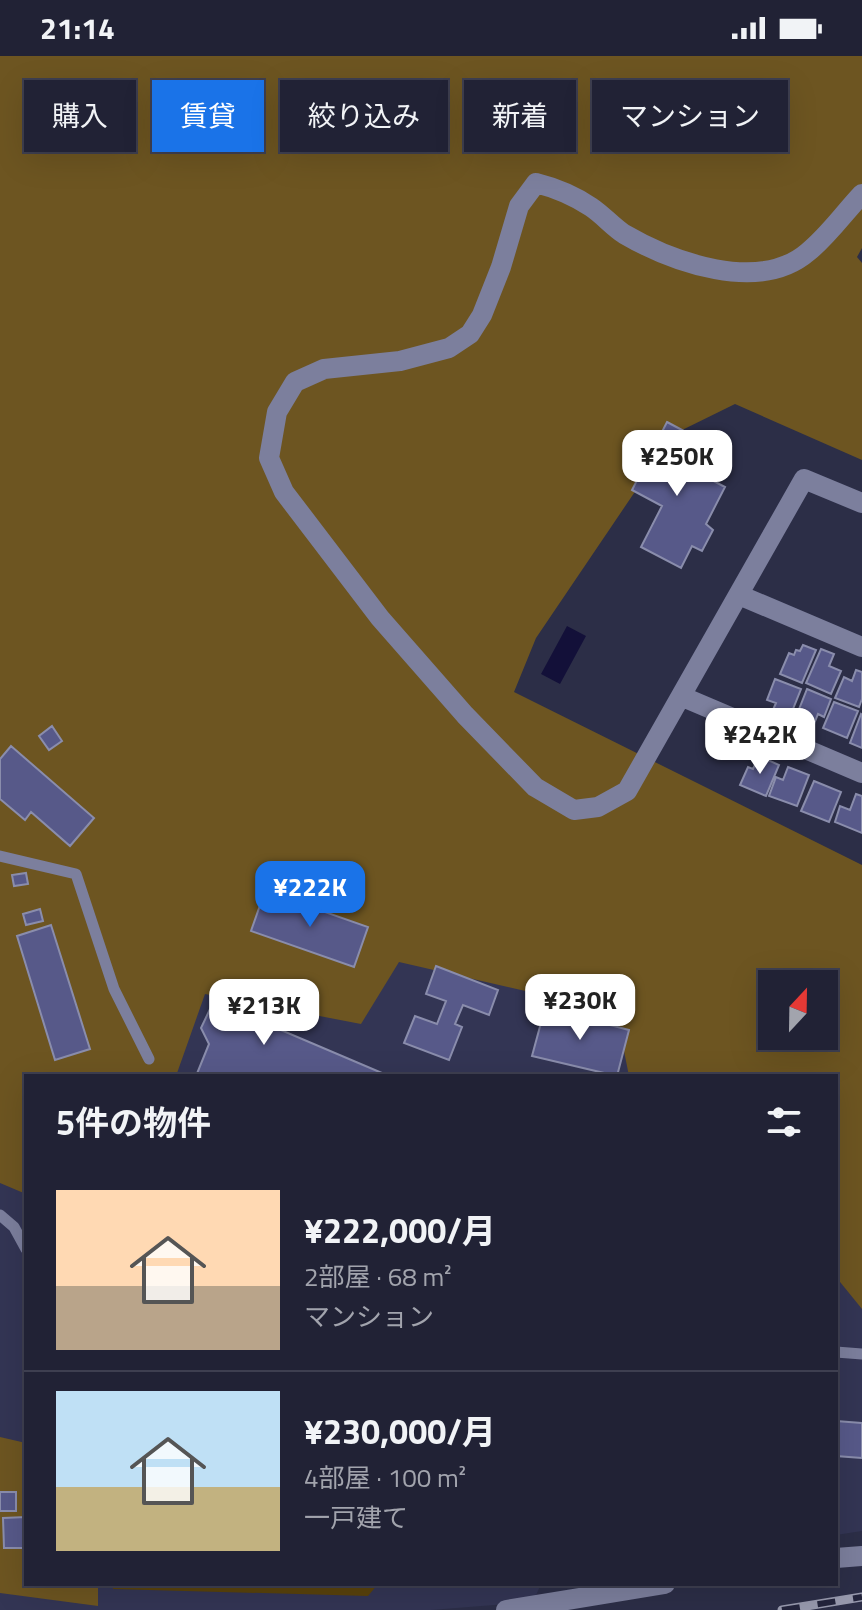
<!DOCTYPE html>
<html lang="ja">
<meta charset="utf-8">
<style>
body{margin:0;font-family:"Titillium Web","Noto Sans JP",sans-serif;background:#2d2f41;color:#f1f3f6;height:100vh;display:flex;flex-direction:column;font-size:30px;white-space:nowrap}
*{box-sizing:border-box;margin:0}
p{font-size:26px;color:#a2a4ad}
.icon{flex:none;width:44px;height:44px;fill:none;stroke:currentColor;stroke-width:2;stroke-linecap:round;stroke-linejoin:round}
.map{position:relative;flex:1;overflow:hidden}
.side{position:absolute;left:24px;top:1018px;width:814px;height:512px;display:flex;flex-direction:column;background:#212235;border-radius:0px;box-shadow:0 8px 32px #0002,0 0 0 2px #3e3f50}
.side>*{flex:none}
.hud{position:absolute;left:24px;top:24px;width:814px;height:72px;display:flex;gap:16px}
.needle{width:52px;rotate:22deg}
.tools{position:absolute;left:758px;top:914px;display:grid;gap:16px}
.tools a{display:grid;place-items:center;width:80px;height:80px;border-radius:0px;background:#212235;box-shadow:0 8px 32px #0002,0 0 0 2px #3e3f50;font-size:40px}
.price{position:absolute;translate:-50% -68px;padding:0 18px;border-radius:16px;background:#fff;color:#222;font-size:26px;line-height:52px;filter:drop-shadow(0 2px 4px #0008)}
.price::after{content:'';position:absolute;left:50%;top:48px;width:24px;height:18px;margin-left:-12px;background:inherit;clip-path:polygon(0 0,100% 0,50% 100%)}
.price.current{background:#1a73e8;color:#fff}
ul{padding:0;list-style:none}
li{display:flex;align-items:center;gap:24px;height:200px;padding:0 32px}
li+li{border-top:2px solid #3e3f50}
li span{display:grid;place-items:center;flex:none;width:224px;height:160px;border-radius:0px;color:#555}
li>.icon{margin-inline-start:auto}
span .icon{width:96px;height:96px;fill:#fffc;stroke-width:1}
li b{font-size:34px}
h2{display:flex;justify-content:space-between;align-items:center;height:96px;padding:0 32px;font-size:34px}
.tag{padding:0 28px;border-radius:0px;background:#212235;box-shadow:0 8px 32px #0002,0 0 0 2px #3e3f50;font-size:28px;line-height:72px}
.tag.current{background:#1a73e8;color:#fff}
.status{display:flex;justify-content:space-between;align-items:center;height:56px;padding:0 40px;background:#212235;direction:ltr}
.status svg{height:22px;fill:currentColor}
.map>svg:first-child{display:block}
.built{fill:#333554}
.green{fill:#59420b}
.forest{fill:#6d5521;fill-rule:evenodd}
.water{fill:#131039}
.building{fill:#575989;stroke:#8a8dac;stroke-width:2}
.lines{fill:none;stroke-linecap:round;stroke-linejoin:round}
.lane{stroke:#7c7f9d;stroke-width:11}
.street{stroke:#7c7f9d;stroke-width:20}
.rail-casing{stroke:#989aae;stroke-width:9}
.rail{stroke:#23243c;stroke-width:6;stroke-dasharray:18;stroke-linecap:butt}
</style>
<div class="status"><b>21:14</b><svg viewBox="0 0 49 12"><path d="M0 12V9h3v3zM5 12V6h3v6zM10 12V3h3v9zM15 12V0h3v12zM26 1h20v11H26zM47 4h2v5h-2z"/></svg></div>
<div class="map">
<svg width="862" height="1554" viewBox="0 0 862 1554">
<rect width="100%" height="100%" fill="#2c2e47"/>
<path class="built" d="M 0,689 L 622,941 L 662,1020 L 26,1020 L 26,1528 L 541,1528 L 533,1546 L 431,1554 L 0,1554 Z
M 836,1157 L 862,1191 L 862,1475 L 836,1479 Z"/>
<path class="green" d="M 113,1528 L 378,1528 L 368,1540 L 113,1533 Z"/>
<path class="forest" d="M 0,0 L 862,0 L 862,192 L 857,201 L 862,207 L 862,404 L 735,348 L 674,378 L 536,582 L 514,636 L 862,809 L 862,1253 L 836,1221 L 836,1020 L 629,1020 L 619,970 L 547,940 L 399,906 L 361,968 L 205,938 L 176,1020 L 26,1020 L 26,1138 L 0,1127 ZM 772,928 L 824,928 L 824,980 L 772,980 Z
M 0,1381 L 26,1387 L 26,1528 L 98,1528 L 98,1550 L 0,1537 Z"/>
<path class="water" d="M 567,570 L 586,580 L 560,628 L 541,618 Z"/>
<path class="building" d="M 667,366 L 697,382 L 683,409 L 725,431 L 706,468 L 713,474 L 702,495 L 692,490 L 681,512 L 641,491 L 662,450 L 632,434 Z
M 803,589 L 816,594 L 802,627 L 780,618 L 789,597 L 794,599 L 796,594 L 800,595 Z
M 821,593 L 834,598 L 829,610 L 841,615 L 831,638 L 806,627 Z
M 856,614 L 862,616 L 862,643 L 859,651 L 835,642 L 844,621 L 852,625 Z
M 775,623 L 801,633 L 789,663 L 772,656 L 776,647 L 767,644 Z
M 807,633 L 831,643 L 824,661 L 818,658 L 812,673 L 794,666 Z
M 834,646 L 858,655 L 847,682 L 823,672 Z
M 861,658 L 862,659 L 862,692 L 850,687 Z
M 52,670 L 62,685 L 49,694 L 39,680 Z
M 11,690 L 94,762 L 70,790 L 31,756 L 25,764 L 0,743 L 0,703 Z
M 759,700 L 779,709 L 766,740 L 740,729 L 748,711 L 753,713 Z
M 788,711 L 809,719 L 797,750 L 769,740 L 776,721 L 783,724 Z
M 814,725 L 841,736 L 829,766 L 801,755 Z
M 856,738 L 862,740 L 862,777 L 835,766 L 840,750 L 850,754 Z
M 26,817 L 28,828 L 14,830 L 12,819 Z
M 265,835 L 368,871 L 354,911 L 251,875 Z
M 40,853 L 43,865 L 26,869 L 23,858 Z
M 51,869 L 90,993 L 55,1004 L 17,880 Z
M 436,910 L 498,934 L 489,959 L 463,949 L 455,968 L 462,971 L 449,1004 L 404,987 L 415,960 L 437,968 L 446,945 L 426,938 Z
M 229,935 L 256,943 L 262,966 L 382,1017 L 380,1020 L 196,1020 L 209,988 L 201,972 L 212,949 Z
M 545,952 L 629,974 L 617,1020 L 532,1000 Z
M 836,1365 L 862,1367 L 862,1402 L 836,1400 Z
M 0,1436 L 16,1436 L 16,1455 L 0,1455 Z
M 26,1461 L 26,1492 L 4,1492 L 3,1462 Z"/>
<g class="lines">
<path class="lane" d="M 0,800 L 76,818 L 114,933 L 149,1003
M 0,1159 L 14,1171 L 26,1193
M 836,1296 L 862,1298"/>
<path class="street" d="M 862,138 C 844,157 828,180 808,196 C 759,238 672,206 624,178 C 612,170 603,159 591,151 C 573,139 556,132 536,127 L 519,150 L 501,211 L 482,259 L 470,278 L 449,292 L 400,305 L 324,313 L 295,326 L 277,356 L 269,402 L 284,436 L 380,562 L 465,659 L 535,731 L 574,754 L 598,751 L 627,735 L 804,423 L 862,447
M 739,539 L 862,591
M 683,641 L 862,717
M 836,1502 L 862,1500
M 506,1554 L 665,1528"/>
<defs>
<path id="rail" d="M 782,1554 L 862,1541"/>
</defs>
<use href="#rail" class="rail-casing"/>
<use href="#rail" class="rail"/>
</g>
</svg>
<div class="tools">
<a><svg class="needle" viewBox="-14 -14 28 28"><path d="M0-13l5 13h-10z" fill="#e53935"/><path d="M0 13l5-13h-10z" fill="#a2a4ad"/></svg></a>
</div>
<b class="price" style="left:677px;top:442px">¥250K</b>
<b class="price" style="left:760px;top:720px">¥242K</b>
<b class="price current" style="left:310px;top:873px">¥222K</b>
<b class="price" style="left:580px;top:986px">¥230K</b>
<b class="price" style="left:264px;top:991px">¥213K</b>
<div class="hud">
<a class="tag">購入</a>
<a class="tag current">賃貸</a>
<a class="tag">絞り込み</a>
<a class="tag">新着</a>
<a class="tag">マンション</a>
</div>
<section class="side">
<h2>5件の物件<svg class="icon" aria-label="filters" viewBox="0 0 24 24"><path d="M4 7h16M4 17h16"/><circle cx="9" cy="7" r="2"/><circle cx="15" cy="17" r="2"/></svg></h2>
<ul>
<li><span style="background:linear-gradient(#ffd9b3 60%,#b9a48a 0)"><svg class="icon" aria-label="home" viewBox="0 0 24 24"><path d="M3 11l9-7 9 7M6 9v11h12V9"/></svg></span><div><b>¥222,000/月</b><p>2部屋 · 68 m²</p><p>マンション</p></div></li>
<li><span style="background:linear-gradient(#bfe0f5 60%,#c2b280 0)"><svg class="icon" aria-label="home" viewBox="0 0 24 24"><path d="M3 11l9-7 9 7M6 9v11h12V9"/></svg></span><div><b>¥230,000/月</b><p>4部屋 · 100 m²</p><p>一戸建て</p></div></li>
</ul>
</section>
</div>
